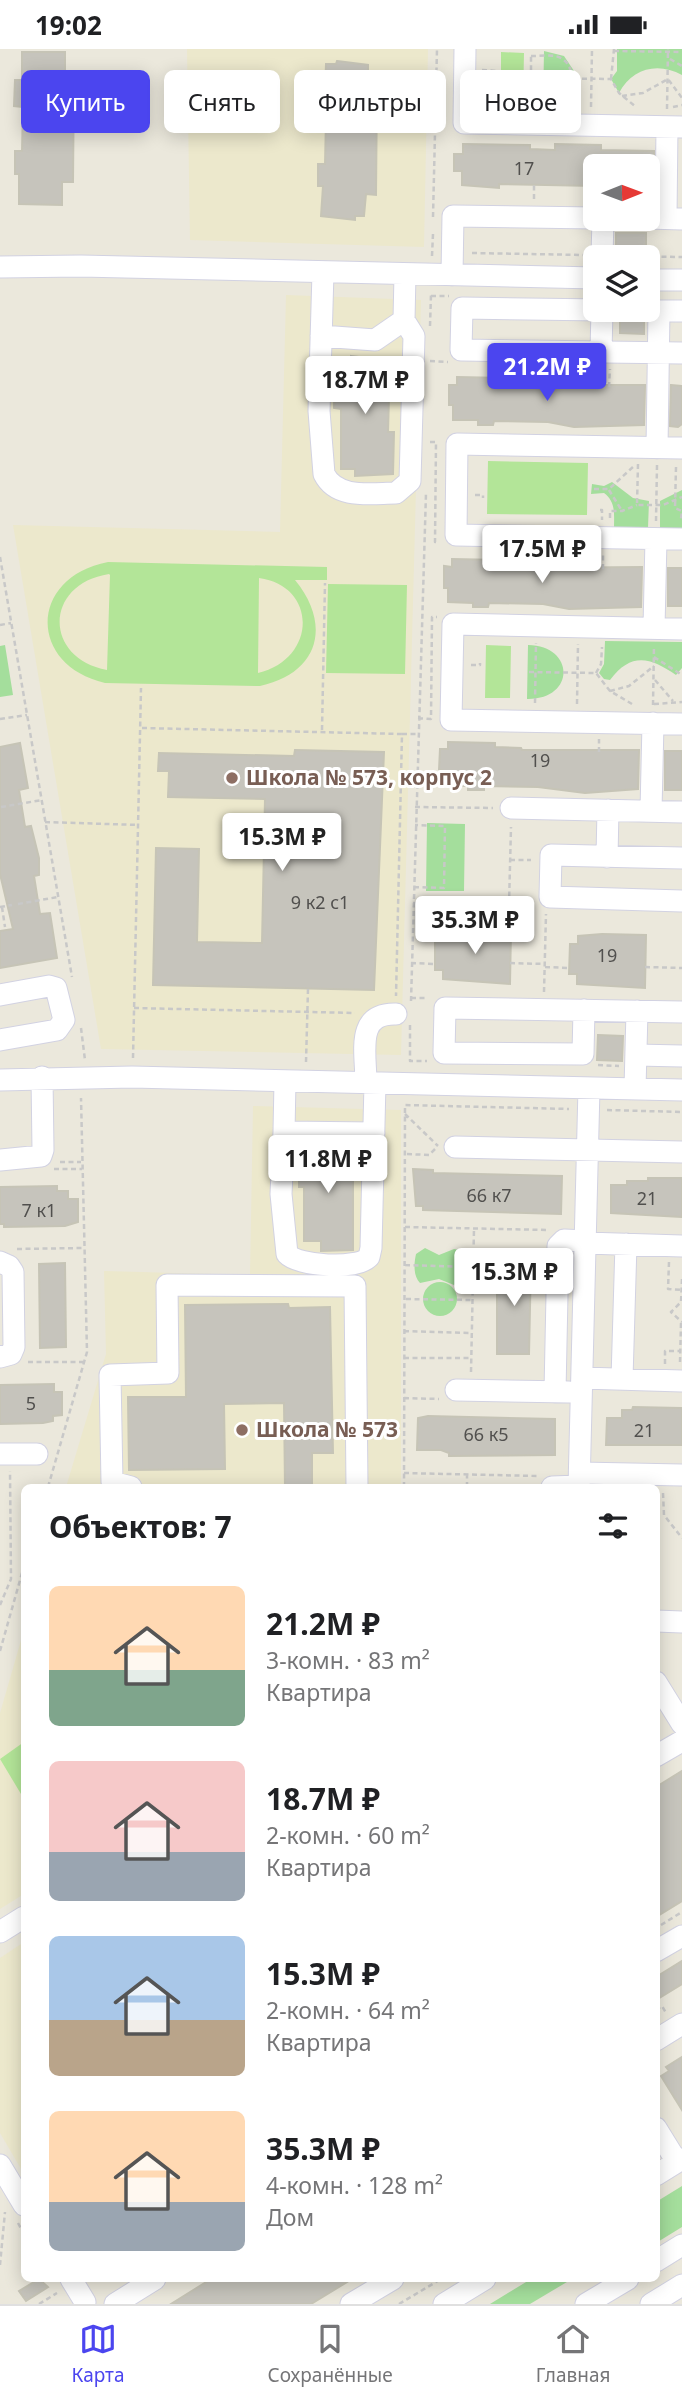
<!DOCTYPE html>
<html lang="ru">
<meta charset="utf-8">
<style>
body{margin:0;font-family:"Noto Sans",sans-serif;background:#f6f6f6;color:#202124;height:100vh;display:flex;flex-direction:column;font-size:26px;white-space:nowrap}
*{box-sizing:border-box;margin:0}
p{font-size:23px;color:#757577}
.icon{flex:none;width:38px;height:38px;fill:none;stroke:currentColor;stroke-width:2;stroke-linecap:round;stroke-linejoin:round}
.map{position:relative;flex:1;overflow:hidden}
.sheet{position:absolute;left:21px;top:1435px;width:639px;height:798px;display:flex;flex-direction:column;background:#fff;border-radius:10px;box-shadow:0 4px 18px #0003}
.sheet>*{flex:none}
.top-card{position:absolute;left:21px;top:21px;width:640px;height:63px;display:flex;gap:14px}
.needle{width:46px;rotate:89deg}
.fabs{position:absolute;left:583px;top:105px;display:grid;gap:14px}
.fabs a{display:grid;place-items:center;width:77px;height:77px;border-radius:10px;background:#fff;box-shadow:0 4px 18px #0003;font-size:35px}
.price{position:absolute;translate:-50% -60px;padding:0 16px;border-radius:7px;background:#fff;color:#222;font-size:23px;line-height:46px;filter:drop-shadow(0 2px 4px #0008)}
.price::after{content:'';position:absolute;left:50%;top:42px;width:21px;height:16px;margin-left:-10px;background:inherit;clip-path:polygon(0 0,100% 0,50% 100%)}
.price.selected{background:#4b45ef;color:#fff}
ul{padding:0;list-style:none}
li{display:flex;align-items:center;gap:21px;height:175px;padding:0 28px}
li span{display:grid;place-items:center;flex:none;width:196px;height:140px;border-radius:10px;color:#555}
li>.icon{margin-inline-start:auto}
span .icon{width:84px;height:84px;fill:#fffc;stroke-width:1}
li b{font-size:30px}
h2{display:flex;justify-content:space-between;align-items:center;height:84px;padding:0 28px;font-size:30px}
.chip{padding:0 24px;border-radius:10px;background:#fff;box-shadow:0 4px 18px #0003;font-size:24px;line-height:63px}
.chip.selected{background:#4b45ef;color:#fff}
.status{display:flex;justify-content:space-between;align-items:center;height:49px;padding:0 35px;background:#fff;direction:ltr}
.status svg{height:19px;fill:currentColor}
.tabs{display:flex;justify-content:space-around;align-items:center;height:98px;border-top:2px solid #e0e0e0;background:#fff;font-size:19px;color:#757577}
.tabs a{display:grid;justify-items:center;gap:4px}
.tabs .selected{color:#4b45ef}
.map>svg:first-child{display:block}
.education{fill:#ece8cc}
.green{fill:#a4de9c}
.pitch{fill:#b3e598;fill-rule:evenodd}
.building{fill:#c6c4bc;stroke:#c6c4b6;stroke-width:2}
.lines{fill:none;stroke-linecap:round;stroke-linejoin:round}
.minor-casing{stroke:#d2d2e2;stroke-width:23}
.path{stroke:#c8c8c8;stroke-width:2.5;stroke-dasharray:5 3.5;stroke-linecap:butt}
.minor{stroke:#fff;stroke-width:21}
.education-dot{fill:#8d6e63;stroke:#fff;stroke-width:2.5}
.labels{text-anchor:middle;stroke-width:6;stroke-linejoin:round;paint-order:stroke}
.number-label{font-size:18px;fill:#51504e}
.education-label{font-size:21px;font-weight:bold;fill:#785e54;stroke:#fff;text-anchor:start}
</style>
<div class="status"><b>19:02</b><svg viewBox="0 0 49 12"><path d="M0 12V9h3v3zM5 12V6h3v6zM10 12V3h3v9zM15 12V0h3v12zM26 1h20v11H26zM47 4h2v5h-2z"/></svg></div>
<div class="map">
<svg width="682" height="2255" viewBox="0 0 682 2255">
<rect width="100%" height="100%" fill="#ebe8dc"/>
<path class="education" d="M 187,0 L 428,0 L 424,198 L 190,191 Z
M 286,246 L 421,251 L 401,1006 L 101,1000 L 13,476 L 280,483 Z
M 253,1057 L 401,1061 L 401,1438 L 66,1438 L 106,1305 L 104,1222 L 250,1226 Z
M 24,1581 L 24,1845 L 0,1860 L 0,1664 Z
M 24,1893 L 24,2125 L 0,2084 L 0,1909 Z"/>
<path class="green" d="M 617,0 L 682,0 L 682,26 C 658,13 632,19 619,44 L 611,30 L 617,22 Z
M 544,2 L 564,7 L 576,25 L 571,46 L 563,53 L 543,57 Z
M 612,433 L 633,449 L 649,452 L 648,479 L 614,479 C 614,465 616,453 604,444 L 591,445 L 592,435 L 604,437 Z
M 682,441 L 682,479 L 660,479 L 660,452 Z
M 605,592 L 682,593 L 682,619 L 676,626 C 650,608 631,603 610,631 L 604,630 L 599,624 L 604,615 Z
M 5,596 L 13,646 L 0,648 L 0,597 Z
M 528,596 C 576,597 575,651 527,650 Z
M 427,774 L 465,775 L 464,842 L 426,842 Z
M 425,1199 L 439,1206 L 454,1200 L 459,1201 L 464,1211 L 462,1232 L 454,1236 L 439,1230 L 420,1234 C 413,1227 414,1214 416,1205 Z
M423 1250a17 17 0 1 1 34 0a17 17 0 1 1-34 0Z
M 682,2137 L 682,2178 L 656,2194 L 656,2153 Z
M 531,2230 L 572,2230 L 530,2255 L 490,2255 Z"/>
<path class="pitch" d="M 501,3 L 524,4 L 523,53 L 501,53 Z
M 488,412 L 588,414 L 587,466 L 487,465 Z
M 108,513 L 327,518 L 327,531 L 295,531 C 332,576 319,624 260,637 L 105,634 C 27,616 29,528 108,513 ZM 109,525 L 110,526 L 107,621 C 43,609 44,535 109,525 ZM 259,529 C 318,537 317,610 258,624 Z
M 328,535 L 407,536 L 405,625 L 326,624 Z
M 486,596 L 511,597 L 510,649 L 485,649 Z
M 24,1693 L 24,1750 L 0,1710 Z"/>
<path class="building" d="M 22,3 L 65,3 L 65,25 L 74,25 L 73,133 L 62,133 L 62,156 L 19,155 L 19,125 L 15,125 L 15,102 L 22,102 L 23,58 L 14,57 L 15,31 L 22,31 Z
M 337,12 L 368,16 L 368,38 L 377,38 L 376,146 L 366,145 L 364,167 L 355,167 L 355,171 L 321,167 L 323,137 L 318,137 L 318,115 L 325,115 L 326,70 L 318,70 L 318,44 L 325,44 L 326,15 L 336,15 Z
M 463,95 L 530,96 L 530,100 L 555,101 L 555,95 L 601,96 L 601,101 L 654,102 L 653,141 L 648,141 L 648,117 L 595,117 L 595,137 L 499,135 L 499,139 L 462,136 L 462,122 L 454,122 L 454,105 L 463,105 Z
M 616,184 L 646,184 L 646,199 L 616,199 Z
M 620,261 L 644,261 L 644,285 L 620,284 Z
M 351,307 L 390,312 L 388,383 L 394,383 L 393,425 L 355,427 L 355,420 L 341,420 L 341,360 L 334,359 L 335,313 L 351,313 Z
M 457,328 L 504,329 L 504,333 L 531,333 L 531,336 L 645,336 L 644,376 L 574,378 L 548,373 L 494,372 L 493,376 L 478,376 L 478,371 L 453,371 L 453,356 L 449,356 L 449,336 L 457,336 Z
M 671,336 L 682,337 L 682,375 L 678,378 L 670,377 Z
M 452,510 L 500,511 L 500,515 L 526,516 L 526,519 L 642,518 L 641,558 L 569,560 L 543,555 L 489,554 L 488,558 L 473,558 L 473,554 L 448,553 L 448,539 L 444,539 L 444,517 L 452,518 Z
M 668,519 L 682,519 L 682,557 L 668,557 Z
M 448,693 L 495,694 L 495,698 L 521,699 L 522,701 L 639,701 L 638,740 L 585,744 L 538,738 L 484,737 L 484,741 L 468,741 L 468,737 L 444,736 L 444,722 L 439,721 L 440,700 L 448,700 Z
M 20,694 L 28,739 L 19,741 L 25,778 L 31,777 L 39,809 L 39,826 L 34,827 L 40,865 L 50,864 L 57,909 L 0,919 L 0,882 L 13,880 L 0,825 L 0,698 Z
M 295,701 L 384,703 L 374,941 L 153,936 L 156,799 L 199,800 L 197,893 L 262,894 L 265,750 L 168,748 L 169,722 L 158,722 L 159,704 L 294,707 Z
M 665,702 L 682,702 L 682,741 L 665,741 Z
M 467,881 L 511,882 L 510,935 L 443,930 L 443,921 L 435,921 L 435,891 L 443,891 L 444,882 Z
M 602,885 L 646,886 L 645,939 L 577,935 L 577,925 L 569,925 L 570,895 L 578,895 L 578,887 Z
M 598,986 L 623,987 L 622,1012 L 597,1011 Z
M 299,1096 L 353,1097 L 353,1201 L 321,1202 L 321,1192 L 304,1192 L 304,1138 L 299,1138 Z
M 413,1120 L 433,1121 L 433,1124 L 562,1127 L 561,1165 L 423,1161 L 423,1157 L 416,1157 Z
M 648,1129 L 682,1129 L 682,1168 L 611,1164 L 611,1136 L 627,1136 L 627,1132 L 648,1132 Z
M 57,1137 L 57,1142 L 68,1142 L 68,1150 L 78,1150 L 78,1173 L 65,1177 L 4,1178 L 4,1175 L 0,1175 L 0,1138 Z
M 500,1212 L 531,1212 L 529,1305 L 497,1305 L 497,1228 L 499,1228 Z
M 65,1214 L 66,1298 L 40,1299 L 39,1215 Z
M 288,1255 L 289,1259 L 330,1258 L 333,1404 L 312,1404 L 312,1438 L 285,1438 L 284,1354 L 224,1355 L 225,1420 L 129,1421 L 128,1348 L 186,1348 L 185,1256 Z
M 54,1335 L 54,1343 L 62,1343 L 62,1366 L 53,1367 L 53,1372 L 43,1374 L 0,1375 L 0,1336 Z
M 633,1358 L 682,1359 L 682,1396 L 606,1396 L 607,1369 L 622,1369 L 622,1361 L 632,1361 Z
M 428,1367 L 555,1370 L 555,1406 L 449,1407 L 449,1404 L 441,1401 L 417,1401 L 418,1369 Z
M 682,1722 L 682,1852 L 656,1868 L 656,1738 Z
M 682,1912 L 682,1935 L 656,1951 L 656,1928 Z
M 682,2008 L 682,2061 L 661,2027 L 669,2022 L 666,2018 Z
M 39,2230 L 48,2238 L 26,2252 L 19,2242 Z
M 211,2230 L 352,2230 L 311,2255 L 171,2255 Z"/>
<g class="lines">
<defs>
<path id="minor" d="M 465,0 L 464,74 L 682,78
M 648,169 L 682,170
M 666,169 L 667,78
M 602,208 L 603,170
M 0,218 L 81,217 L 595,229
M 323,223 L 319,362 L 324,425 C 337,451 372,444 396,444 L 410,432 L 414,287 L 404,271 L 405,225
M 452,226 L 453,167 L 595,169
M 648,231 L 682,231
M 602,261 L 462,259 L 461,301 L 682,304
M 321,287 L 375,291 L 404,271
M 601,303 L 602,261
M 657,399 L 659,262 L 682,262
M 682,399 L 457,395 L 456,486 L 682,490
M 654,579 L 656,490
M 682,580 L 453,575 L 451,671 L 682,675
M 511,759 L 682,763
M 651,762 L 653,674
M 607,808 L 608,761
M 682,809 L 551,806 L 550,848 L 682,852
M 0,946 L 49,937 L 56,939 L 64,971 L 57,981 L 0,991
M 584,961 L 583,1005 L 444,1004 L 445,959 L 682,963
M 636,1006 L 682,1007
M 0,1031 L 132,1028 L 682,1041
M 366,1034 C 366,1003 355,964 396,965
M 635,1040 L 637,962
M 284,1083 L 285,1032
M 374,1084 L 284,1083 L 281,1145 L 287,1205 C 298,1217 357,1221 369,1208 L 371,1199 L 375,1034
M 455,1098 L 682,1103
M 0,1111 L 41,1107 L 43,1101 L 42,1028
M 585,1194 L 682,1197
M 0,1213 L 9,1217 L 13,1223 L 14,1298 L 11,1305 L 0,1308
M 582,1329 L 682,1332
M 622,1330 L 626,1195
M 456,1341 L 569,1343
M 555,1343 L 558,1197 L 564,1191 L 586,1192
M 0,1405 L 37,1405
M 580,1424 L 682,1426
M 131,1438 L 112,1433 L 110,1326 L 168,1324 L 167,1236 L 355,1237 L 357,1438
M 552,1438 L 579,1437
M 579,1438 L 589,1039
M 656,1572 L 682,1573
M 656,1633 L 682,1675
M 656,1707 L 682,1692
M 0,1883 L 24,1868
M 656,1902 L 682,1887
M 656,1991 L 682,1975
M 656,2079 L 677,2113
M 0,2116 L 24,2156
M 656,2126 L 682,2110
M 656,2212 L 682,2196
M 71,2230 L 85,2253
M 115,2255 L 155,2230
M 351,2255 L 393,2230
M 444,2255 L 485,2230
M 586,2255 L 628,2230
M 651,2255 L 682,2236"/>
</defs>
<use href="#minor" class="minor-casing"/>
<path class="path" d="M 614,2 L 682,3
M 531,7 C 539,7 548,6 555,7 C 577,12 574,38 560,49 L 531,51 Z
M 670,10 L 682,17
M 482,21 L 496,22
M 531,29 L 611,30 L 619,44 L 636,58
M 611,30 L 614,0
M 622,47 L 643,44 L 668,30 L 682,49
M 591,58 L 592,0
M 673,58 L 682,56
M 667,60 L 668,0
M 534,150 L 534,136
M 433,168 L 437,0
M 472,204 L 584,206
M 432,207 L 433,185
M 619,207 L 682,208
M 431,247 L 449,247
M 430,277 L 431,245
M 430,312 L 448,313
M 525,333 L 525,319
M 609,338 L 610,320
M 430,393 L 436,393 L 435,493 L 438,493
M 638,415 L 637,456 L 663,456 L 682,448
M 676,418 L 675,459 L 682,462 L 681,470
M 594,440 L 609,440 L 634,417
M 609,441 L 622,462
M 475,446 L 483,446 L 483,449
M 600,461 L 602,461 L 602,471
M 610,469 L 610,462 L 622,462 L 637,456
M 656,472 L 657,416
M 0,508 L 72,928
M 521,516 L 521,505
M 603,520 L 603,506
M 0,576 L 11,574
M 654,608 L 682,626
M 471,616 L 480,616 L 480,614
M 529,623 L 596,624 L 610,642 L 632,655
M 596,624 L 601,615 L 602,598
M 655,631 L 673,652
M 610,642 L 629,637 L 654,617
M 535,654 L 536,594
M 577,655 L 578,595
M 654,655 L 682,653
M 653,656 L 654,597
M 418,669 L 431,670 L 432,568 L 437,568
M 0,670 L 27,666
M 142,679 L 402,685 L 396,947
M 322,681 L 325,534
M 402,685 L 416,685
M 599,703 L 599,690
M 1,758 L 42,751
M 415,758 L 493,759
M 45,773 L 139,776
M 510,811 L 531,811
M 414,838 L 444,839 L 445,777 L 415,776
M 413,854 L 532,856
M 18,855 L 58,848
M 509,856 L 511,778
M 0,858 L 12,856
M 2,858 L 5,878
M 411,914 L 435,915
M 510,914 L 545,915
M 545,918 L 569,919
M 645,918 L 682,919
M 544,943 L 546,865
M 411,949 L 428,949
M 411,952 L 426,444
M 134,959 L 355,964
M 410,976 L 410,1012 L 427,1012
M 81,979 L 85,1011
M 133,1009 L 141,639
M 306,1013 L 308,940
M 598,1016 L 619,1017
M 607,1061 L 682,1063
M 405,1065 L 438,1097
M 407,1105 L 429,1106 L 436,1099
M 60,1113 L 81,1113
M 54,1120 L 82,1120
M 405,1178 L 548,1181
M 17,1200 L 84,1199
M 669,1213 L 668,1240 L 682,1241
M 405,1216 L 473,1218
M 682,1230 L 681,1253 L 671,1263 L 682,1273
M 406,1250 L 472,1251
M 404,1282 L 471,1284
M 404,1309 L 471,1309
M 28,1313 L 84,1313
M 680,1313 L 681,1274
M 665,1315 L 665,1302 L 680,1302
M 471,1323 L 474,1180
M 404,1349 L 439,1350
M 404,1424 L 537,1427
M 48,1438 L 87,1303 L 81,1049
M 404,1438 L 405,1056 L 569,1060
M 467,1438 L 467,1425
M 663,1444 L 664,1466 L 682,1489
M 0,1556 L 11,1530 L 10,1422
M 0,1602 L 24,1517
M 661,1876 L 682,1863
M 656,1961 L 662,1957 L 666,1964
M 18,2174 L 24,2185
M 0,2216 L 5,2163
M 39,2255 L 57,2244
M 399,2255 L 441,2230"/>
<use href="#minor" class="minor"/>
</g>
<g class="education-dot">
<circle cx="232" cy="729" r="7"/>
<circle cx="242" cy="1381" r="7"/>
</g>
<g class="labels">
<g class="number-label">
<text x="524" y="126">17</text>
<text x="540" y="718">19</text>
<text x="320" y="860">9 к2 с1</text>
<text x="607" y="913">19</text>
<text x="489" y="1153">66 к7</text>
<text x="647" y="1156">21</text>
<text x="39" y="1168">7 к1</text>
<text x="31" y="1361">5</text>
<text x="644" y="1388">21</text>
<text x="486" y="1392">66 к5</text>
</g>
<g class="education-label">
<text x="246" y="736">Школа № 573, корпус 2</text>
<text x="256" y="1388">Школа № 573</text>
</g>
</g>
</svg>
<div class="fabs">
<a><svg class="needle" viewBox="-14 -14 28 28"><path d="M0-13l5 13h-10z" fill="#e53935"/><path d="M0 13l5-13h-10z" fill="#757577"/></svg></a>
<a><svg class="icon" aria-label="layers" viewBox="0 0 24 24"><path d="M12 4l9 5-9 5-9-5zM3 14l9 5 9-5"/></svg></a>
</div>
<b class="price selected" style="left:547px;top:354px">21.2M ₽</b>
<b class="price" style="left:365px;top:367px">18.7M ₽</b>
<b class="price" style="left:542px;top:536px">17.5M ₽</b>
<b class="price" style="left:282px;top:824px">15.3M ₽</b>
<b class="price" style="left:475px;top:907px">35.3M ₽</b>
<b class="price" style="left:328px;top:1146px">11.8M ₽</b>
<b class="price" style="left:514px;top:1259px">15.3M ₽</b>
<div class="top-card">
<a class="chip selected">Купить</a>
<a class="chip">Снять</a>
<a class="chip">Фильтры</a>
<a class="chip">Новое</a>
</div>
<section class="sheet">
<h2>Объектов: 7<svg class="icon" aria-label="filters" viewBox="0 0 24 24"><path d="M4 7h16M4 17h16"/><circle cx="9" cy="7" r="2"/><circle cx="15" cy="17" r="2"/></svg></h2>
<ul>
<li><span style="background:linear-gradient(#ffd9b3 60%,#7fa58c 0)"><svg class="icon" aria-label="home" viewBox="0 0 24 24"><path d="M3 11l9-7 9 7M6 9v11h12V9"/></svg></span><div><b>21.2M ₽</b><p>3-комн. · 83 m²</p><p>Квартира</p></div></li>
<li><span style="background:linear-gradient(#f6c9c9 65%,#9aa5b1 0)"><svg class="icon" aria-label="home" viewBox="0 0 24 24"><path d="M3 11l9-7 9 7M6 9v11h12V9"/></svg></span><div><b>18.7M ₽</b><p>2-комн. · 60 m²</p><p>Квартира</p></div></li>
<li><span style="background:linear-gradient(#a9c7e8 60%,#b9a48a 0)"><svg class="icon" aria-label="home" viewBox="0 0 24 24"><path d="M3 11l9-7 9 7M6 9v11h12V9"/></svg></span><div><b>15.3M ₽</b><p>2-комн. · 64 m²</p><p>Квартира</p></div></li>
<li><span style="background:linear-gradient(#ffd9b3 65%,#9aa5b1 0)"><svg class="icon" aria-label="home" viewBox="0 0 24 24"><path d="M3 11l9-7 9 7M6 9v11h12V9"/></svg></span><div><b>35.3M ₽</b><p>4-комн. · 128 m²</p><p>Дом</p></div></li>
</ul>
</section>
</div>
<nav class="tabs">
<a class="selected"><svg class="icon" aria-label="map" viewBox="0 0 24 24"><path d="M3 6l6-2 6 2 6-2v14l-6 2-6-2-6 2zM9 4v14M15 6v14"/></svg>Карта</a>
<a><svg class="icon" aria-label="saved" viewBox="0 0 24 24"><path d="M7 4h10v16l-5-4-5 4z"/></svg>Сохранённые</a>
<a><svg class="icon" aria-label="home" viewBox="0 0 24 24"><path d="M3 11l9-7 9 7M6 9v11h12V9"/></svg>Главная</a>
</nav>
